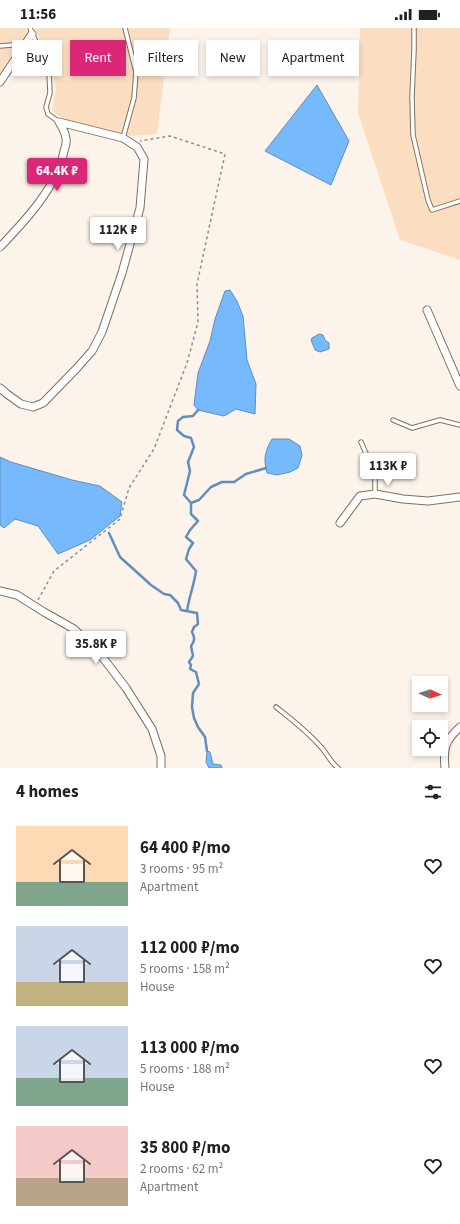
<!DOCTYPE html>
<meta charset="utf-8">
<style>
body{margin:0;font-family:"Source Sans 3",sans-serif;background:#f2f2f2;color:#202124;height:100vh;display:flex;flex-direction:column;font-size:15px;white-space:nowrap}
*{box-sizing:border-box;margin:0}
p{font-size:13px;color:#757577}
.icon{flex:none;width:22px;height:22px;fill:none;stroke:currentColor;stroke-width:2;stroke-linecap:round;stroke-linejoin:round}
.map{position:relative;height:740px;overflow:hidden}
.sheet{display:flex;flex-direction:column;background:#fff;flex:1}
.sheet>*{flex:none}
.top-card{position:absolute;left:12px;top:12px;width:436px;height:36px;display:flex;gap:8px}
.needle{width:26px;rotate:93deg}
.tools{position:absolute;left:412px;top:648px;display:grid;gap:8px}
.tools a{display:grid;place-items:center;width:36px;height:36px;border-radius:0px;background:#fff;box-shadow:0 2px 6px #0003;font-size:20px}
.price{position:absolute;translate:-50% -34px;padding:0 9px;border-radius:4px;background:#fff;color:#222;font-size:13px;line-height:26px;filter:drop-shadow(0 1px 2px #0008)}
.price::after{content:'';position:absolute;left:50%;top:24px;width:12px;height:9px;margin-left:-6px;background:inherit;clip-path:polygon(0 0,100% 0,50% 100%)}
.price.selected{background:#db2777;color:#fff}
ul{padding:0;list-style:none}
li{display:flex;align-items:center;gap:12px;height:100px;padding:0 16px}
li span{display:grid;place-items:center;flex:none;width:112px;height:80px;border-radius:0px;color:#555}
li>.icon{margin-inline-start:auto}
span .icon{width:48px;height:48px;fill:#fffc;stroke-width:1}
li b{font-size:17px}
h2{display:flex;justify-content:space-between;align-items:center;height:48px;padding:0 16px;font-size:17px}
.tag{padding:0 14px;border-radius:0px;background:#fff;box-shadow:0 2px 6px #0003;font-size:14px;line-height:36px}
.tag.selected{background:#db2777;color:#fff}
.status{display:flex;justify-content:space-between;align-items:center;height:28px;padding:0 20px;background:#fff;direction:ltr}
.status svg{height:11px;fill:currentColor}
.map>svg:first-child{display:block}
.green{fill:#fbdec2}
.water{fill:#76b9fd;stroke:#628ebc}
.lines{fill:none;stroke-linecap:round;stroke-linejoin:round}
.stream{stroke:#628ebc;stroke-width:2.5}
.service-casing{stroke:#826f5d;stroke-width:5.5}
.minor-casing{stroke:#826f5d;stroke-width:9}
.path{stroke:#958d85;stroke-width:1.5;stroke-dasharray:3 3;stroke-linecap:butt}
.service{stroke:#fff;stroke-width:3.5}
.minor{stroke:#fff;stroke-width:7}
</style>
<div class="status"><b>11:56</b><svg viewBox="0 0 49 12"><path d="M0 12V9h3v3zM5 12V6h3v6zM10 12V3h3v9zM15 12V0h3v12zM26 1h20v11H26zM47 4h2v5h-2z"/></svg></div>
<div class="map">
<svg width="460" height="740" viewBox="0 0 460 740">
<rect width="100%" height="100%" fill="#fcf3eb"/>
<path class="green" d="M 0,0 L 25,0 L 28,8 L 13,24 L 0,47 Z
M 35,0 L 170,0 L 157,106 L 132,108 L 68,93 L 52,83 L 56,60 L 51,40 Z
M 360,0 L 460,0 L 460,232 L 400,212 L 358,85 Z"/>
<path class="water" d="M 317,57 L 349,113 L 331,157 L 265,123 Z
M 230,262 L 237,273 L 243,288 L 247,332 L 256,356 L 255,386 L 236,381 L 224,388 L 198,382 L 194,377 L 198,345 L 210,313 L 215,291 L 225,263 Z
M 319,306 L 323,307 L 325,312 L 329,315 L 329,321 L 320,324 L 315,322 L 311,312 L 312,310 Z
M 272,411 L 289,411 L 300,418 L 302,427 L 298,440 L 290,444 L 277,447 L 267,445 C 263,431 265,423 272,411 Z
M 0,429 L 11,434 L 72,452 L 100,458 L 122,474 L 120,488 L 90,512 L 58,526 L 38,498 L 15,491 L 4,500 L 0,497 Z
M 207,723 L 210,724 L 213,736 L 221,737 L 222,740 L 209,740 L 206,734 Z"/>
<g class="lines">
<path class="stream" d="M 191,475 L 199,472 L 211,459 L 222,454 L 234,454 L 246,446 L 266,440
M 109,505 L 120,529 L 151,557 L 164,566 L 170,567 L 178,575 L 181,582 L 197,585 L 198,596 L 194,599 L 192,604 C 195,610 195,613 191,618 L 193,628 L 189,634 L 191,637 L 190,641 L 196,644 L 199,656 L 193,665 L 192,679 L 194,690 L 198,699 L 205,709 L 207,723
M 187,583 C 189,569 194,557 196,543 L 186,531 L 189,521 L 193,515 L 186,509 L 190,502 L 198,493 L 191,486 L 191,475 L 184,467 L 190,443 L 188,434 L 194,419 L 191,410 L 184,408 L 177,402 L 178,393 L 183,389 L 193,388 L 198,382"/>
<defs>
<path id="service" d="M 30,0 L 49,44 L 50,65 L 46,79 L 48,86 L 59,94
M 414,0 L 414,22 L 412,69 L 413,107 L 428,172 L 432,182 L 460,173
M 0,18 L 25,16
M 123,110 L 134,70 L 136,44 L 125,0
M 393,392 L 412,400 L 440,392 L 460,397
M 361,414 L 375,446 L 375,466
M 276,679 C 291,691 307,703 320,718 C 327,725 330,734 338,740"/>
<path id="minor" d="M 0,54 L 32,6
M 0,219 C 24,194 58,158 64,123 C 65,119 67,115 66,111 C 66,105 62,99 59,94
M 427,282 L 460,358
M 0,360 L 7,366 L 21,376 L 33,379 L 43,375 L 77,340 L 92,323 L 102,304 L 122,245 L 140,180 L 144,131 L 137,119 L 123,110 L 59,94
M 340,495 L 360,468 L 375,466 L 403,471 L 428,473 L 460,469
M 0,563 L 17,567 L 44,584 L 74,601 L 100,626 L 126,660 L 152,701 L 161,728 L 161,740
M 445,740 C 443,720 445,713 460,699"/>
</defs>
<use href="#service" class="service-casing"/>
<use href="#minor" class="minor-casing"/>
<path class="path" d="M 38,572 L 54,543 L 120,491 L 129,460 L 154,421 L 187,335 L 198,294 L 197,256 L 225,126 L 170,108 L 140,113"/>
<use href="#service" class="service"/>
<use href="#minor" class="minor"/>
</g>
</svg>
<div class="tools">
<a><svg class="needle" viewBox="-14 -14 28 28"><path d="M0-13l5 13h-10z" fill="#e53935"/><path d="M0 13l5-13h-10z" fill="#757577"/></svg></a>
<a><svg class="icon" aria-label="locate" viewBox="0 0 24 24"><circle cx="12" cy="12" r="6"/><path d="M12 2v4M12 18v4M2 12h4M18 12h4"/></svg></a>
</div>
<b class="price selected" style="left:57px;top:164px">64.4K ₽</b>
<b class="price" style="left:118px;top:223px">112K ₽</b>
<b class="price" style="left:388px;top:459px">113K ₽</b>
<b class="price" style="left:96px;top:637px">35.8K ₽</b>
<div class="top-card">
<a class="tag">Buy</a>
<a class="tag selected">Rent</a>
<a class="tag">Filters</a>
<a class="tag">New</a>
<a class="tag">Apartment</a>
</div>
</div>
<section class="sheet">
<h2>4 homes<svg class="icon" aria-label="filters" viewBox="0 0 24 24"><path d="M4 7h16M4 17h16"/><circle cx="9" cy="7" r="2"/><circle cx="15" cy="17" r="2"/></svg></h2>
<ul>
<li><span style="background:linear-gradient(#ffd9b3 70%,#7fa58c 0)"><svg class="icon" aria-label="home" viewBox="0 0 24 24"><path d="M3 11l9-7 9 7M6 9v11h12V9"/></svg></span><div><b>64 400 ₽/mo</b><p>3 rooms · 95 m²</p><p>Apartment</p></div><svg class="icon" aria-label="heart" viewBox="0 0 24 24"><path d="M12 20l-8-8c-3-5 5-10 8-4 3-6 11-1 8 4z"/></svg></li>
<li><span style="background:linear-gradient(#c9d6e8 70%,#c2b280 0)"><svg class="icon" aria-label="home" viewBox="0 0 24 24"><path d="M3 11l9-7 9 7M6 9v11h12V9"/></svg></span><div><b>112 000 ₽/mo</b><p>5 rooms · 158 m²</p><p>House</p></div><svg class="icon" aria-label="heart" viewBox="0 0 24 24"><path d="M12 20l-8-8c-3-5 5-10 8-4 3-6 11-1 8 4z"/></svg></li>
<li><span style="background:linear-gradient(#c9d6e8 65%,#7fa58c 0)"><svg class="icon" aria-label="home" viewBox="0 0 24 24"><path d="M3 11l9-7 9 7M6 9v11h12V9"/></svg></span><div><b>113 000 ₽/mo</b><p>5 rooms · 188 m²</p><p>House</p></div><svg class="icon" aria-label="heart" viewBox="0 0 24 24"><path d="M12 20l-8-8c-3-5 5-10 8-4 3-6 11-1 8 4z"/></svg></li>
<li><span style="background:linear-gradient(#f6c9c9 65%,#b9a48a 0)"><svg class="icon" aria-label="home" viewBox="0 0 24 24"><path d="M3 11l9-7 9 7M6 9v11h12V9"/></svg></span><div><b>35 800 ₽/mo</b><p>2 rooms · 62 m²</p><p>Apartment</p></div><svg class="icon" aria-label="heart" viewBox="0 0 24 24"><path d="M12 20l-8-8c-3-5 5-10 8-4 3-6 11-1 8 4z"/></svg></li>
</ul>
</section>
